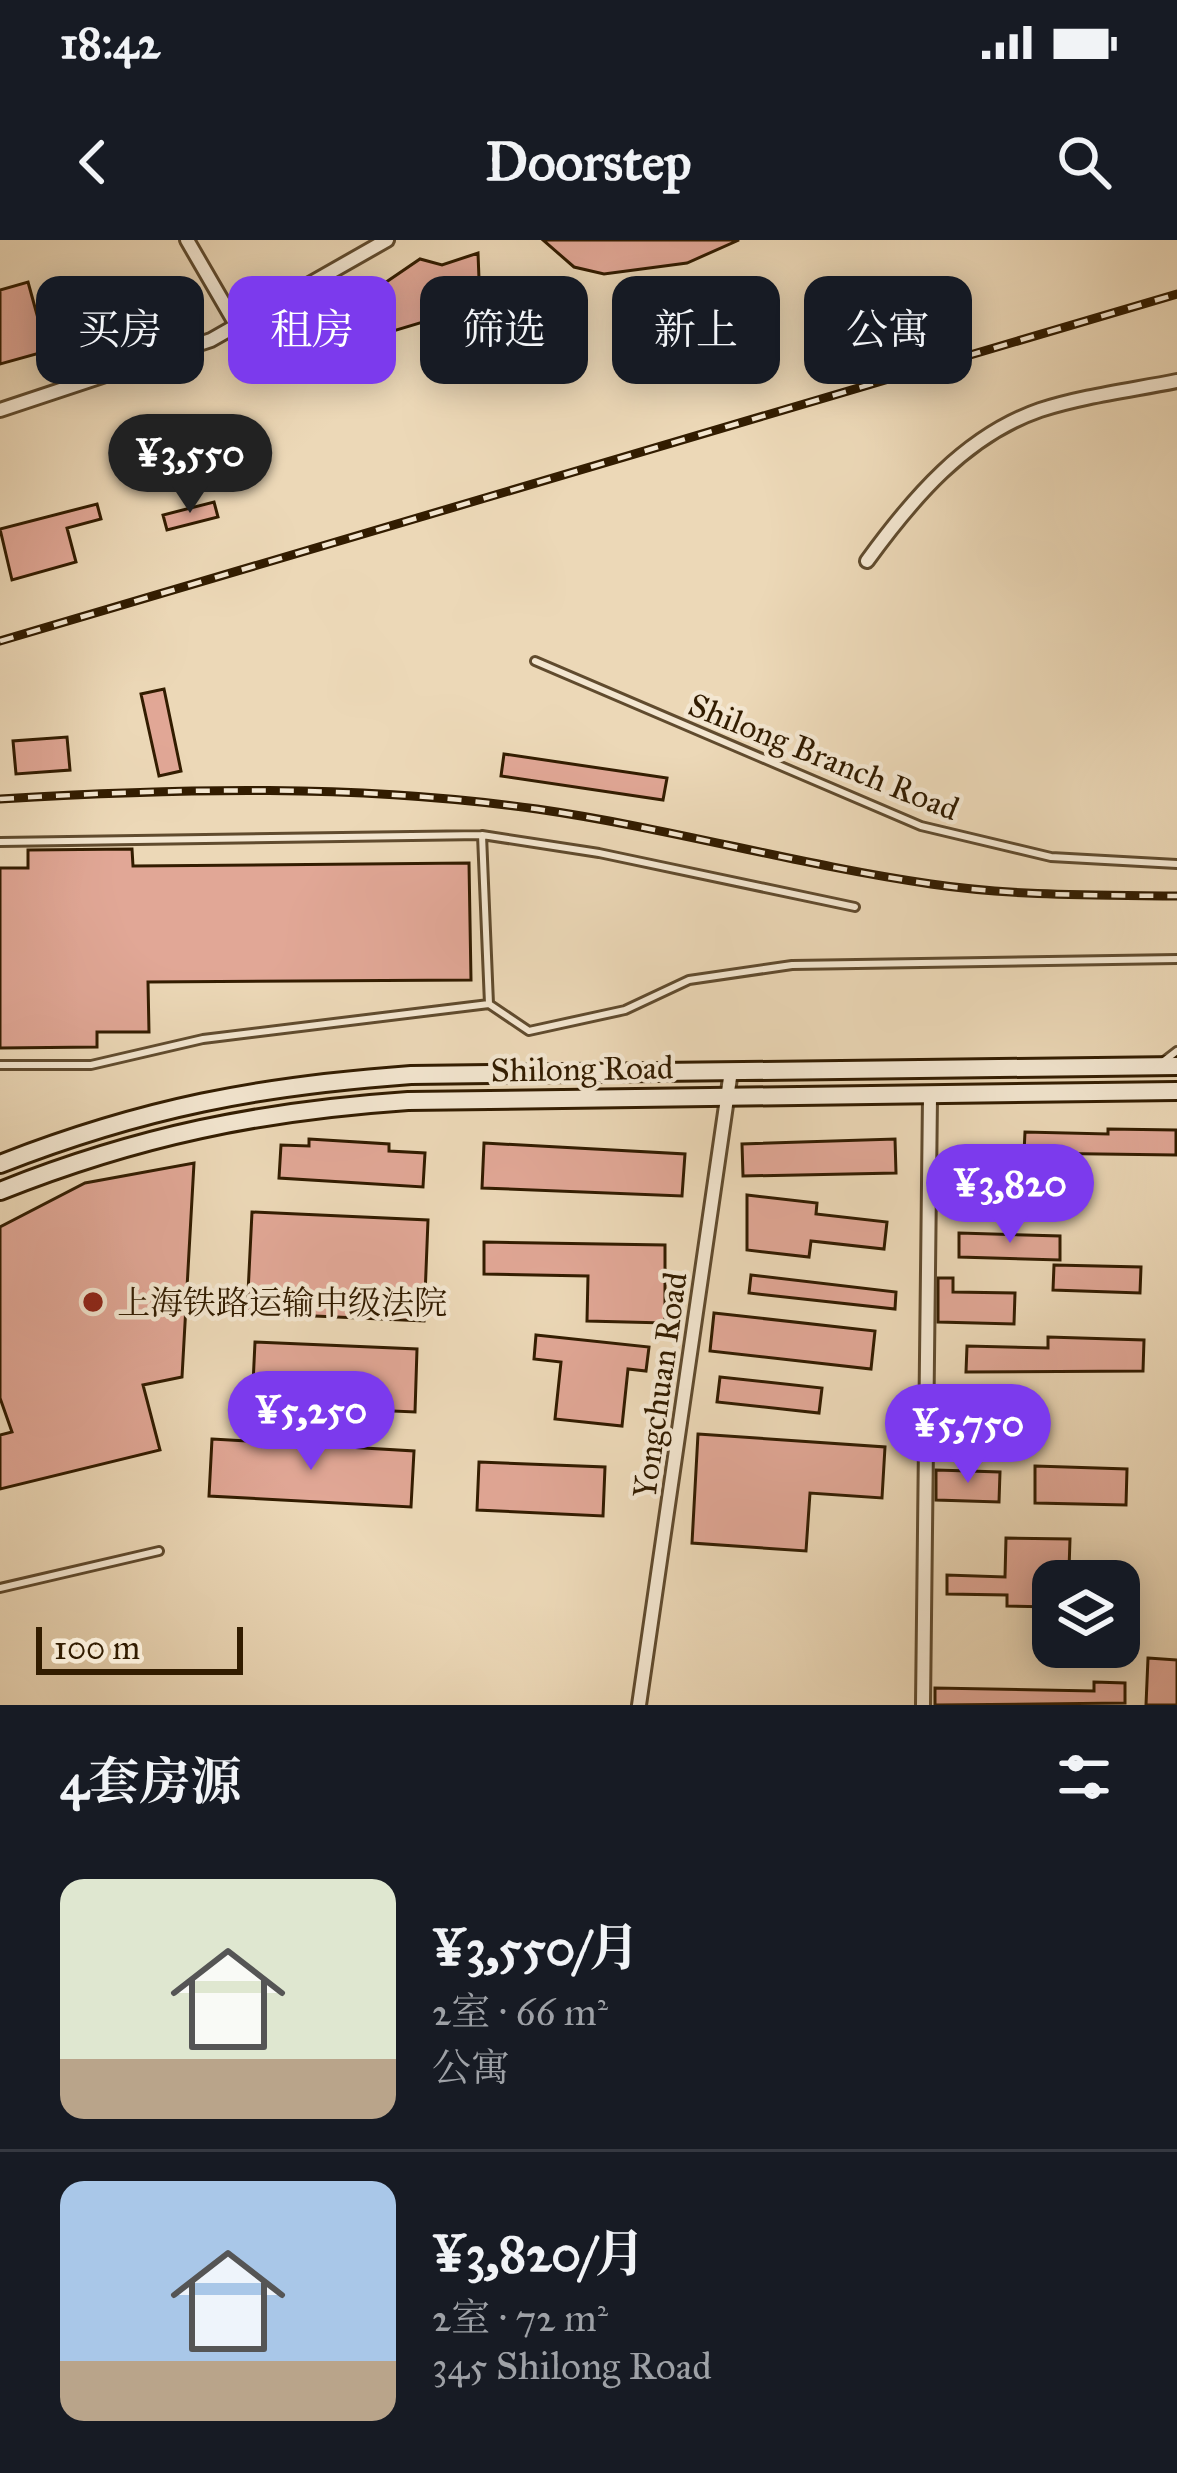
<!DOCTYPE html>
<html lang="zh">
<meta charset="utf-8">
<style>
body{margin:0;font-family:"IM FELL Great Primer","Noto Serif SC",serif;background:#20242c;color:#f1f3f6;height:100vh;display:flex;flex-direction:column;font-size:45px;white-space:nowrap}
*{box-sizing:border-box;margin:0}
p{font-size:39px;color:#9ea1a6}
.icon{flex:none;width:66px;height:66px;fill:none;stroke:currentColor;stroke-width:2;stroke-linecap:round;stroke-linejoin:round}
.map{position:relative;height:1465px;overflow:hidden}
.sheet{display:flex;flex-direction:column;background:#171b24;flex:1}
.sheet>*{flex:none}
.hud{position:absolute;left:36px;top:36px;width:1107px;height:108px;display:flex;gap:24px}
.tools{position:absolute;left:1032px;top:1320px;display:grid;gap:24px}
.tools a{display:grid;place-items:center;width:108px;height:108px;border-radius:24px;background:#171b24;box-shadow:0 6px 30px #0003;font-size:60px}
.scale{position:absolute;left:36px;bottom:30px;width:207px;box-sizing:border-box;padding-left:12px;border:6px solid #321c00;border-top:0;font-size:33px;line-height:42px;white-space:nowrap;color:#321c00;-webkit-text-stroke:9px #f3e6d0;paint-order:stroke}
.price{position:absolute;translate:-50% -102px;padding:0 27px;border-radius:42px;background:#7c3aed;color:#fff;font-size:39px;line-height:78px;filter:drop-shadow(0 3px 6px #0008)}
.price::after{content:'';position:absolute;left:50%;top:72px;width:36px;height:27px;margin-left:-18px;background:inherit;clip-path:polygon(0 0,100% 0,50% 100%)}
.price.active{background:#222;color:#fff}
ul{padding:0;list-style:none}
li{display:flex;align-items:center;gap:36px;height:300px;padding:0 60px}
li+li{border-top:3px solid #363941}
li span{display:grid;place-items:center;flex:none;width:336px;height:240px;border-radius:24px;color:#555}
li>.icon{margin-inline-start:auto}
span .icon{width:144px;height:144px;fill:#fffc;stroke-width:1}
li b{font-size:51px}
h2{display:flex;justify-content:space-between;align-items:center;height:144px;padding:0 60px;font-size:51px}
.tag{padding:0 42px;border-radius:24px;background:#171b24;box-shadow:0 6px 30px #0003;font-size:42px;line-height:108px}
.tag.active{background:#7c3aed;color:#fff}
.status{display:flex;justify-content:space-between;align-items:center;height:84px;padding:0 60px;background:#171b24;direction:ltr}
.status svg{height:33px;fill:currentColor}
header{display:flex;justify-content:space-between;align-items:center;height:156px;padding:0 60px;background:#171b24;font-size:54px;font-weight:700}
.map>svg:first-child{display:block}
.building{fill:#e1a796;stroke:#321c00;stroke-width:3}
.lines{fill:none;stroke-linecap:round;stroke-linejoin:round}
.service-casing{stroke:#604b2e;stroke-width:12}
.minor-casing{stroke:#604b2e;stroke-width:18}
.secondary-casing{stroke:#321c00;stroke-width:22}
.service{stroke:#f3e6d0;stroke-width:6}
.minor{stroke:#f3e6d0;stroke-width:12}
.secondary{stroke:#f3e6d0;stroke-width:16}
.rail-casing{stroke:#321c00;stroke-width:9}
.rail{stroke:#f3e6d0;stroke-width:4.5;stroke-dasharray:14;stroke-linecap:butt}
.poi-dot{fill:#8f2418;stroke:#f3e6d0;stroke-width:4.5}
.labels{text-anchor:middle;stroke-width:9;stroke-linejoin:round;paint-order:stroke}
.street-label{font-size:33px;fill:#321c00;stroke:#f3e6d0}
.poi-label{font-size:33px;fill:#321c00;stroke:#f3e6d0;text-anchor:start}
</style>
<div class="status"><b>18:42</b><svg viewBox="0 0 49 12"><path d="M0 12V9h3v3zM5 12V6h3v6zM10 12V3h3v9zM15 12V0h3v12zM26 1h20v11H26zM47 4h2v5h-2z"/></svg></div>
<header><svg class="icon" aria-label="back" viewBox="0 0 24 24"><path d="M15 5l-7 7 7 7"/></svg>Doorstep<svg class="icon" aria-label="search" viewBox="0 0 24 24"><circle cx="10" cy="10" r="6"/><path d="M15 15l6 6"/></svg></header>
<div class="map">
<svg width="1177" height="1465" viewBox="0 0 1177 1465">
<rect width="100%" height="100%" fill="#ecd8b7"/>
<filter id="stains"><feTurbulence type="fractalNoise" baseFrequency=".00167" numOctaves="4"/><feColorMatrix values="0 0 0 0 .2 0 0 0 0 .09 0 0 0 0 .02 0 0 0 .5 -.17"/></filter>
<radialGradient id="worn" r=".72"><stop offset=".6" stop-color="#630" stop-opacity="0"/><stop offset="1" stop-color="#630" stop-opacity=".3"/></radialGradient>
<path class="building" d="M 543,0 L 739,0 L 687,23 L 604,34 L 574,27 Z
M 478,13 L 480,65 L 340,107 L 327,100 L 329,81 L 420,19 L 442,25 Z
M 28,42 L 47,111 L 0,124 L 0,50 Z
M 214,262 L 218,277 L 167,290 L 163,275 Z
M 97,264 L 101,279 L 67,288 L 76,322 L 12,340 L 0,289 Z
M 164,449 L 181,531 L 159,536 L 141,454 Z
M 67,497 L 70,530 L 16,534 L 13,501 Z
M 504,514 L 667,538 L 663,560 L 501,536 Z
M 132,609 L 133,626 L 469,623 L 471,740 L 148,742 L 149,792 L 97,792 L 97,807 L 0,808 L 0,628 L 28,628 L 28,610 Z
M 1108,889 L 1176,890 L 1176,915 L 1024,913 L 1025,892 L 1108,894 Z
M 309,899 L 389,904 L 389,911 L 425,913 L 423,947 L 279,938 L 281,905 L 309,906 Z
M 895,899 L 896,933 L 743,936 L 742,904 Z
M 484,903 L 685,914 L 682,956 L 482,948 Z
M 194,923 L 182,1137 L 143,1145 L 160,1210 L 0,1249 L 0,1195 L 12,1192 L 0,1158 L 0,987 L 85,943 Z
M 747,955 L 817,963 L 816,974 L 887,982 L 884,1009 L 811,1001 L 809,1017 L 747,1010 Z
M 252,972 L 428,980 L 424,1081 L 247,1073 Z
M 959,993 L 1060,996 L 1060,1020 L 959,1017 Z
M 484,1002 L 665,1005 L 665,1083 L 587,1081 L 588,1036 L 484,1034 Z
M 1054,1025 L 1141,1027 L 1140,1053 L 1053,1050 Z
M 751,1035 L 896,1052 L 895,1069 L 749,1053 Z
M 938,1038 L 953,1038 L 953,1052 L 1015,1053 L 1014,1084 L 938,1082 Z
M 714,1073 L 875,1091 L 871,1129 L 710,1111 Z
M 536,1095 L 649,1107 L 646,1131 L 628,1129 L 622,1186 L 555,1179 L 561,1122 L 534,1119 Z
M 1048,1097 L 1144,1100 L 1143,1131 L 966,1132 L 967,1106 L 1048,1108 Z
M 255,1102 L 417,1109 L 415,1172 L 252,1165 Z
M 720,1137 L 822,1148 L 819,1173 L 717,1162 Z
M 941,1167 L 1032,1169 L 1031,1194 L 940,1191 Z
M 698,1194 L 885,1207 L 882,1258 L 810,1253 L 806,1311 L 692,1303 Z
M 212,1199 L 414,1211 L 411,1267 L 209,1256 Z
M 479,1222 L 605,1227 L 603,1276 L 477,1270 Z
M 1035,1226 L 1127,1229 L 1126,1265 L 1035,1263 Z
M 936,1230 L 1000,1232 L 999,1262 L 936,1260 Z
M 1006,1298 L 1070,1299 L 1069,1330 L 1113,1331 L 1113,1341 L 1053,1341 L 1053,1367 L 1007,1366 L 1007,1355 L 947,1354 L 947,1335 L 1005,1337 Z
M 1148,1418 L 1177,1420 L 1177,1465 L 1146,1465 Z
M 1094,1442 L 1125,1443 L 1125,1463 L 935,1465 L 935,1448 L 1094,1451 Z"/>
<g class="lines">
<defs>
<path id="service" d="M 535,421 L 921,586 L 1051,617 L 1177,624
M 482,595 L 489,764 L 529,791 L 625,770 L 689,740 L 792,725 L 1177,719
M 0,602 L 482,595 L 599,613 L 855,667
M 1164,821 L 1177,811
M 0,825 L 91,825 L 203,799 L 489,764
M 0,1348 L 159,1311"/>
<path id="minor" d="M 187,0 L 238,88
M 0,170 L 211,100 L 387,0
M 867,321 C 912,259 965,196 1040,170 C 1083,156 1132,150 1177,141
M 639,1465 L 731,831
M 923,1465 L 930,857"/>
<path id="secondary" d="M 0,924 C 143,868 259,846 411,835 L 1177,826
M 0,951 C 138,896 261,871 408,861 L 1177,851"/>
</defs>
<use href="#service" class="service-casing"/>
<use href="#minor" class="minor-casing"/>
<use href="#secondary" class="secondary-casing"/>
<use href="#service" class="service"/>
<use href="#minor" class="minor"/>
<use href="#secondary" class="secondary"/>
<defs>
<path id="rail" d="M 0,401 L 1177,54
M 0,559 C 180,548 358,544 537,569 C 669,588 799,625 931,644 C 1013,656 1095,655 1177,656"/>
</defs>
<use href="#rail" class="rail-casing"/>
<use href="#rail" class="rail"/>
</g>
<circle class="poi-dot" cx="93" cy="1062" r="12"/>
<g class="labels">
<g class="street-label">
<text transform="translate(824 516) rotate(22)" y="12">Shilong Branch Road</text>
<text transform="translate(582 828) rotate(-1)" y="12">Shilong Road</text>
<text transform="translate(659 1145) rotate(-82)" y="12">Yongchuan Road</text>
</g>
<g class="poi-label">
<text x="117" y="1074">上海铁路运输中级法院</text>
</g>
</g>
<rect width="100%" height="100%" filter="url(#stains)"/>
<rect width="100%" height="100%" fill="url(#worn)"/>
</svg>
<div class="tools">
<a><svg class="icon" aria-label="layers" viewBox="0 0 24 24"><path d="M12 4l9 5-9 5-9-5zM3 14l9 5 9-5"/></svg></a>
</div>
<div class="scale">100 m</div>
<b class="price active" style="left:190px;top:276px">¥3,550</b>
<b class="price" style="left:1010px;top:1006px">¥3,820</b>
<b class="price" style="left:311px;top:1233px">¥5,250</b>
<b class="price" style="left:968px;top:1246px">¥5,750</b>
<div class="hud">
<a class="tag">买房</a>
<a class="tag active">租房</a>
<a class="tag">筛选</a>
<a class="tag">新上</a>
<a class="tag">公寓</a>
</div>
</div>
<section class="sheet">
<h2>4套房源<svg class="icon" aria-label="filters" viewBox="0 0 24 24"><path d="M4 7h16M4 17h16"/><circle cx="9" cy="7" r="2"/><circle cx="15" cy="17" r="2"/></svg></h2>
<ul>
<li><span style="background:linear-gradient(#dfe7d0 75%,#b9a48a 0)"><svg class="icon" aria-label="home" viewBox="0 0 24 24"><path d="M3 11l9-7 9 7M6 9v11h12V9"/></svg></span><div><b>¥3,550/月</b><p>2室 · 66 m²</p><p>公寓</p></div></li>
<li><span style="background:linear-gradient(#a9c7e8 75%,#b9a48a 0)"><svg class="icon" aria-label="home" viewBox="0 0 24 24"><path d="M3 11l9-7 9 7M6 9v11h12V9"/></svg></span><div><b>¥3,820/月</b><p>2室 · 72 m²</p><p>345 Shilong Road</p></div></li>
</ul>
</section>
